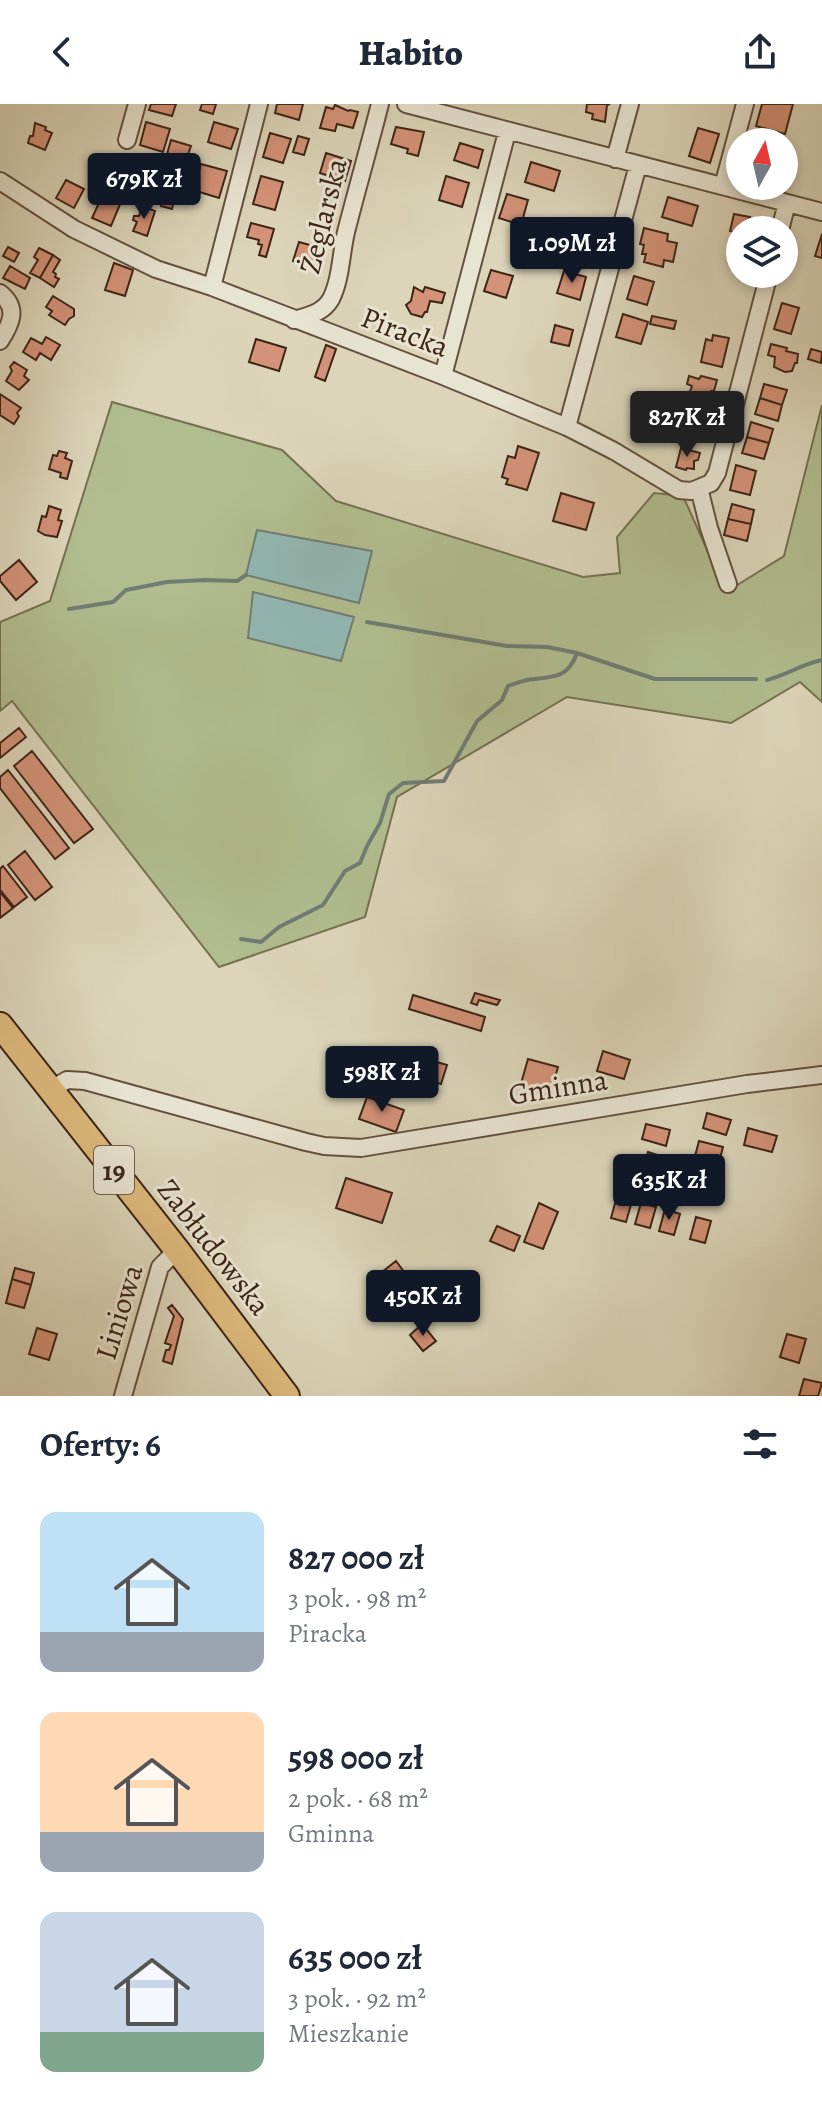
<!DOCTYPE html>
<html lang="pl">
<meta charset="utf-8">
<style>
body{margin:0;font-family:Alegreya,serif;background:#f2f2f3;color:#1f2937;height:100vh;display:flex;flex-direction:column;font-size:30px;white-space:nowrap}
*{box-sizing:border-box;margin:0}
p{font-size:26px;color:#747a83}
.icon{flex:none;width:44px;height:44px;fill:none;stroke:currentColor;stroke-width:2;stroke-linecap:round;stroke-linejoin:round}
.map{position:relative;height:1292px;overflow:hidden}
.drawer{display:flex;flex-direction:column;background:#fff;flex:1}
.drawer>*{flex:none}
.needle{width:52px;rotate:8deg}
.controls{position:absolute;left:726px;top:24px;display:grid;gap:16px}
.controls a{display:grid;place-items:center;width:72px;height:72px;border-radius:50%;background:#fff;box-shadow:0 4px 12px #0003;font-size:40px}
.price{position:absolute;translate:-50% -68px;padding:0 18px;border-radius:8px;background:#111827;color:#fff;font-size:26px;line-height:52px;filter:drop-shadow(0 2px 4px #0008)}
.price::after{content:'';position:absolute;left:50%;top:48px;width:24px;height:18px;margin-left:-12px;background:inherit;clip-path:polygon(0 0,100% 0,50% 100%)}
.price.on{background:#222;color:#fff}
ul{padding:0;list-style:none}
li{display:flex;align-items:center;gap:24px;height:200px;padding:0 40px}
li span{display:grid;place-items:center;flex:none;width:224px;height:160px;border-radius:16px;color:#555}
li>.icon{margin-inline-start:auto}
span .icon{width:96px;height:96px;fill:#fffc;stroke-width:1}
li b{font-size:34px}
h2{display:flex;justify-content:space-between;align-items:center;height:96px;padding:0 40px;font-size:34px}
header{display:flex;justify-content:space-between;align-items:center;height:104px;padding:0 40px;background:#fff;font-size:36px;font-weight:800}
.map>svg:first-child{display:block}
.green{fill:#b1bd8f;stroke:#767152;stroke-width:2}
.water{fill:#92b8b3;stroke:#707d74;stroke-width:2}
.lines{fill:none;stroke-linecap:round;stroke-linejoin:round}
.stream{stroke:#707d74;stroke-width:4}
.building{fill:#d49278;stroke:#3c2516;stroke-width:2}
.minor-casing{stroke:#64513f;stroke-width:20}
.highway-casing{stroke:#3c2516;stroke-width:28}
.minor{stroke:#e8e4d2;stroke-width:16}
.highway{stroke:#deba7d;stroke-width:24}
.labels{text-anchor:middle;stroke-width:6;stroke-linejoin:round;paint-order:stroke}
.shield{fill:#e8e4d2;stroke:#705e4e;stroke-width:2}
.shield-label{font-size:28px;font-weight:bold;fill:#3c2516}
.street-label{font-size:30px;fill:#3c2516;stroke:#e8e4d2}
</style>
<header><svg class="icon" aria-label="back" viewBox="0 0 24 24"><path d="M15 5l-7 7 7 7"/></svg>Habito<svg class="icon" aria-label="share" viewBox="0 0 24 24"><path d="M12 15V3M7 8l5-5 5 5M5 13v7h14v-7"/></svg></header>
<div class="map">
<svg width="822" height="1292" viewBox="0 0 822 1292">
<rect width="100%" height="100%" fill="#dcd5ba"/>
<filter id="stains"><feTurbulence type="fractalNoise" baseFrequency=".0025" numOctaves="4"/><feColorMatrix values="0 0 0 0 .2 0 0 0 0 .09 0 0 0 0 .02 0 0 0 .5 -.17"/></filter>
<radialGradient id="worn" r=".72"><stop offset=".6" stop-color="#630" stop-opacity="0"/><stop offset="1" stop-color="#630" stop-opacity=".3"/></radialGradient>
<path class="green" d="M 112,298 L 282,346 L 336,397 L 583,473 L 620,469 L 617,433 L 654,389 L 683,392 L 726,488 L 784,452 L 822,301 L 822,598 L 800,578 L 731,619 L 567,593 L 397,693 L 365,813 L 219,863 L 12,597 L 0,607 L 0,518 L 50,497 Z"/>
<path class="water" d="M 257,426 L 372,447 L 359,499 L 246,471 Z
M 253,488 L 354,513 L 341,557 L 248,534 Z"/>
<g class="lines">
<path class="stream" d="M 69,505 L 113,498 L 126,486 L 167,478 L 205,476 L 237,477 L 246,471
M 367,518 L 507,542 L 547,543 L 577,549 L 655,575 L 756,575
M 767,576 C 787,571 802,560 822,556
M 241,835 L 261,838 L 279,823 L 323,801 L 345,767 L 360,759 L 367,742 L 380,719 L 389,690 L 403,679 L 444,677 L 477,617 L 502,596 L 508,582 C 517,579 526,575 535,575 C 556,573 569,572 577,549"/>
</g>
<path class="building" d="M 151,0 L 176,0 L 172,12 L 149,6 Z
M 202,0 L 216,0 L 213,10 L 200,6 Z
M 277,0 L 303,0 L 299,16 L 275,9 Z
M 587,0 L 610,0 L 607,1 L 605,18 L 592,15 L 593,10 L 586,8 Z
M 762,0 L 793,0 L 785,30 L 756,22 Z
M 335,1 L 348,7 L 350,6 L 358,8 L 353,24 L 337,20 L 335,27 L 320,24 L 326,3 L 333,5 Z
M 146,18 L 170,25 L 163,48 L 140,41 Z
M 214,18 L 238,25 L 231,45 L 208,38 Z
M 35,19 L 46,23 L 45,26 L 52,29 L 45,46 L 28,39 L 30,32 L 33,32 Z
M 396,23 L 424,28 L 418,52 L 407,49 L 408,45 L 391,40 Z
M 698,24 L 719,30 L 710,59 L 689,52 Z
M 270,29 L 291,35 L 283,59 L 263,53 Z
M 298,32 L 309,35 L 304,51 L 293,48 Z
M 171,36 L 191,42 L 186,56 L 167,50 Z
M 460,39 L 483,46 L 478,64 L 454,56 Z
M 784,46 L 788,48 L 785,58 L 793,61 L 789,75 L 784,73 Z
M 326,49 L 351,57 L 345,77 L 320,69 Z
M 531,58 L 560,67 L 554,87 L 525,78 Z
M 201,60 L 227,67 L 219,94 L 193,86 Z
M 190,63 L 193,64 L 188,84 L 181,82 L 186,66 L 189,67 Z
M 261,72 L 283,78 L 275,106 L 253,100 Z
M 446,72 L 469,79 L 462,103 L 439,96 Z
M 66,76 L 84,85 L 74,104 L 56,94 Z
M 103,90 L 121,98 L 111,122 L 92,114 Z
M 165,90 L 175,92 L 172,105 L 161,102 Z
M 507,90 L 528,96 L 521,121 L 499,114 Z
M 668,93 L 698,102 L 692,122 L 662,113 Z
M 142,102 L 155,107 L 147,132 L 133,127 L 137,118 L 133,116 L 134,112 L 139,112 Z
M 734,110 L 750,113 L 749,115 L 761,116 L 760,126 L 740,126 L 740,130 L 730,127 Z
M 574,117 L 596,124 L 590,145 L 568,138 Z
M 251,119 L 274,125 L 266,153 L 259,151 L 262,141 L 258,140 L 259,136 L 247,133 Z
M 644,124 L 668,130 L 667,137 L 677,139 L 673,158 L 664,156 L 663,163 L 644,158 L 646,150 L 642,150 L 644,141 L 640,140 Z
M 822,130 L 822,154 L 815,152 Z
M 299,138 L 324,145 L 318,165 L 293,157 Z
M 8,143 L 19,149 L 14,158 L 3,152 Z
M 39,144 L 53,151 L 40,174 L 30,169 L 38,156 L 34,153 Z
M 53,151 L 60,156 L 53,168 L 56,170 L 55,173 L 59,175 L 54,183 L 40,174 Z
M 114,159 L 133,166 L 125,192 L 105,186 Z
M 10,162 L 30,174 L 25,185 L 3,174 Z
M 491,166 L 513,172 L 506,194 L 484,187 Z
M 564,167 L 586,173 L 580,196 L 557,189 Z
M 634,172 L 654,178 L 647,201 L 627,195 Z
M 414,183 L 423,188 L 425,183 L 445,189 L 442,199 L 430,197 L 427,208 L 425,208 L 422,213 L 411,210 L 406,201 L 411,197 Z
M 53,192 L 74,205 L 74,212 L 69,215 L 65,221 L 49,211 L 52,207 L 46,203 Z
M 782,199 L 799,204 L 791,230 L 774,225 Z
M 623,210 L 648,218 L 641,240 L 616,233 Z
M 652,212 L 676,217 L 674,225 L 650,220 Z
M 555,221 L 573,226 L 569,242 L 551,238 Z
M 713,231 L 729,234 L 722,263 L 701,258 L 706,235 L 712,237 Z
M 46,233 L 60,241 L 51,256 L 40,249 L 36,256 L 23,248 L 31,234 L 42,240 Z
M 256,235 L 286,244 L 279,267 L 249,258 Z
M 771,240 L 787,244 L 786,247 L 798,250 L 797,259 L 795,259 L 792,267 L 785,268 L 774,263 L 775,253 L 768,251 Z
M 326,241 L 336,245 L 325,277 L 315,273 Z
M 811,245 L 822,248 L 821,259 L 808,255 Z
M 14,258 L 27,266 L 24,272 L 29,276 L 19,286 L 6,277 L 12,267 L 10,263 Z
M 689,272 L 699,275 L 701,272 L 717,276 L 714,287 L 711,287 L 710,298 L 703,296 L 702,299 L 687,295 L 692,282 L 687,280 Z
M 764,280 L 787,286 L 782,301 L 760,294 Z
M 0,290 L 21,304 L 17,309 L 19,312 L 14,320 L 0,311 Z
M 760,294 L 782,301 L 778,317 L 755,310 Z
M 690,313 L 708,318 L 707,324 L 703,325 L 702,334 L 695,332 L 694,335 L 684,332 L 688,323 Z
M 751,318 L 773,325 L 769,339 L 747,333 Z
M 747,333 L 769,339 L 764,355 L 742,349 Z
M 518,342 L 539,349 L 527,386 L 506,380 L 508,375 L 502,373 L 508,352 L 515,354 Z
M 681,344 L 700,349 L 698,356 L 694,357 L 694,365 L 687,364 L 686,366 L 676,363 Z
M 59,347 L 67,349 L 65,354 L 72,357 L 67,375 L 60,373 L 61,369 L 49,365 L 53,351 L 57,352 Z
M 736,361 L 756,367 L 750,391 L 730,386 Z
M 561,389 L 594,399 L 586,426 L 553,417 Z
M 732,400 L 754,406 L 751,420 L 728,415 Z
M 49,402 L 61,406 L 58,416 L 62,417 L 57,433 L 45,431 L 38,427 L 42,412 L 46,413 Z
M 728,415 L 751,420 L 747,437 L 724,431 Z
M 19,456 L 37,478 L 16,496 L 0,477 L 0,472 Z
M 19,624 L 26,633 L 0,654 L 0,639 Z
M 32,647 L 93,725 L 74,739 L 14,662 Z
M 8,666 L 69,744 L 55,755 L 0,684 L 0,673 Z
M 25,747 L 52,783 L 35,796 L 8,761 Z
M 3,762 L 27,793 L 14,803 L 0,786 L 0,765 Z
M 0,788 L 13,804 L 0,814 Z
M 475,889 L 500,896 L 497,901 L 479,896 L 477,901 L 471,899 Z
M 413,891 L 485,913 L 481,927 L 409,905 Z
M 398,947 L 447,961 L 441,980 L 393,966 Z
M 603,947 L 630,956 L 624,975 L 597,967 Z
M 528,955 L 558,963 L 550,992 L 520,983 Z
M 367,993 L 404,1006 L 396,1028 L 359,1015 Z
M 707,1009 L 731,1016 L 726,1031 L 703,1024 Z
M 646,1020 L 670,1026 L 666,1042 L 642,1035 Z
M 748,1024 L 777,1032 L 772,1048 L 744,1041 Z
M 699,1037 L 723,1043 L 719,1059 L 695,1052 Z
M 648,1048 L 676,1057 L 669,1080 L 641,1071 Z
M 691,1065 L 714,1071 L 710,1087 L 686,1080 Z
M 346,1074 L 392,1089 L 382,1119 L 336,1104 Z
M 617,1092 L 632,1097 L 626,1118 L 611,1114 Z
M 539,1099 L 558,1108 L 543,1145 L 524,1138 Z
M 641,1099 L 656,1103 L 650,1124 L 635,1120 Z
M 665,1105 L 680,1110 L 674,1131 L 659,1127 Z
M 696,1113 L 711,1117 L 705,1139 L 690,1135 Z
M 497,1122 L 520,1132 L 514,1147 L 490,1137 Z
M 396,1157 L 408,1173 L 390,1187 L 377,1172 Z
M 15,1164 L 34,1169 L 31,1181 L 12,1175 Z
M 12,1175 L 31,1181 L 24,1204 L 6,1199 Z
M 443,1179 L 459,1184 L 452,1207 L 436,1202 Z
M 172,1201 L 183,1215 L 172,1260 L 163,1257 L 166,1246 L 169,1246 L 171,1241 L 165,1239 L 174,1212 L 168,1204 Z
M 422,1220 L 436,1237 L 423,1247 L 410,1231 Z
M 37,1224 L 57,1230 L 49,1256 L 29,1250 Z
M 787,1230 L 806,1235 L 799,1259 L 780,1253 Z
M 804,1275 L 822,1279 L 818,1292 L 799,1292 Z"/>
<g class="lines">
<defs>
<path id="minor" d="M 406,0 L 822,108
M 127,36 L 137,0
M 615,55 L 630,0
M 0,77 L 74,125 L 156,165 L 212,183 L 443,272 L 567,323 L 614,347 L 679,386 L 691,387 L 699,384 L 709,424 L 728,480
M 723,82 L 745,0
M 780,126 L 787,99
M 212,183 L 259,0
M 0,189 C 19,204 11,220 0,237
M 294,216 C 308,212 323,209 331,195 C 341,175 341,149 346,128 C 357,85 369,43 380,0
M 443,272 L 507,28
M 567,323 L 638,61
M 699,384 L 711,379 L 717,369 L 769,170
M 50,986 L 67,976 L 85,977 L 306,1038 L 324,1042 L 361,1044 L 747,980 L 822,971
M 123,1292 L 160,1163 L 177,1146"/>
<path id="highway" d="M 0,921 L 177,1146 L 287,1292"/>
</defs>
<use href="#minor" class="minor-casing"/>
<use href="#highway" class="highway-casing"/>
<use href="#minor" class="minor"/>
<use href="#highway" class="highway"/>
</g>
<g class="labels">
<rect class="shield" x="94" y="1042" width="40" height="48" rx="6"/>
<g class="shield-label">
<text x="114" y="1076">19</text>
</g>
<g class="street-label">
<text transform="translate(323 112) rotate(-76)" y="10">Żeglarska</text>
<text transform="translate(405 228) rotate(21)" y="10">Piracka</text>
<text transform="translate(558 983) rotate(-9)" y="10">Gminna</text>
<text transform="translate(214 1143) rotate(52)" y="10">Zabłudowska</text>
<text transform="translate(119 1208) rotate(-73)" y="10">Liniowa</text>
</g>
</g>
<rect width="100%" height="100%" filter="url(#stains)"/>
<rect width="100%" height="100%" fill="url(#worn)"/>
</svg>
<div class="controls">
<a><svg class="needle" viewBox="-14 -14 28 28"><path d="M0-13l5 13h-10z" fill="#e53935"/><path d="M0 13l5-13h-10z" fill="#747a83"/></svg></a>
<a><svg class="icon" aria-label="layers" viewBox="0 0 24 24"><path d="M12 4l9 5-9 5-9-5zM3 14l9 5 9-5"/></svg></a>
</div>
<b class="price" style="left:144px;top:117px">679K zł</b>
<b class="price" style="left:572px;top:181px">1.09M zł</b>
<b class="price on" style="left:687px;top:355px">827K zł</b>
<b class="price" style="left:382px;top:1010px">598K zł</b>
<b class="price" style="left:669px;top:1118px">635K zł</b>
<b class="price" style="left:423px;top:1234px">450K zł</b>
</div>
<section class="drawer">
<h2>Oferty: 6<svg class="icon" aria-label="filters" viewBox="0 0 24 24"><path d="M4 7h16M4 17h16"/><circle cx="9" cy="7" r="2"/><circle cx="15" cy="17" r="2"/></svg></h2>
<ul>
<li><span style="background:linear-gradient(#bfe0f5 75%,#9aa5b1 0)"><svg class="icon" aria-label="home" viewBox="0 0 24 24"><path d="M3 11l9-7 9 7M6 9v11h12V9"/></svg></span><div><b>827 000 zł</b><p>3 pok. · 98 m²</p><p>Piracka</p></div></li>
<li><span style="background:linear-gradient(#ffd9b3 75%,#9aa5b1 0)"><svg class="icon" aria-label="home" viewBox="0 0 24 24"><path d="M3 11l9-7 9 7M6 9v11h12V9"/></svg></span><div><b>598 000 zł</b><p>2 pok. · 68 m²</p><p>Gminna</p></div></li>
<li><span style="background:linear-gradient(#c9d6e8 75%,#7fa58c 0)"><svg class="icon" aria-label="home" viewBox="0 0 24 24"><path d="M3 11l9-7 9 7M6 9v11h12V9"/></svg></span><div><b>635 000 zł</b><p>3 pok. · 92 m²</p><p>Mieszkanie</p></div></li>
</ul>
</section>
